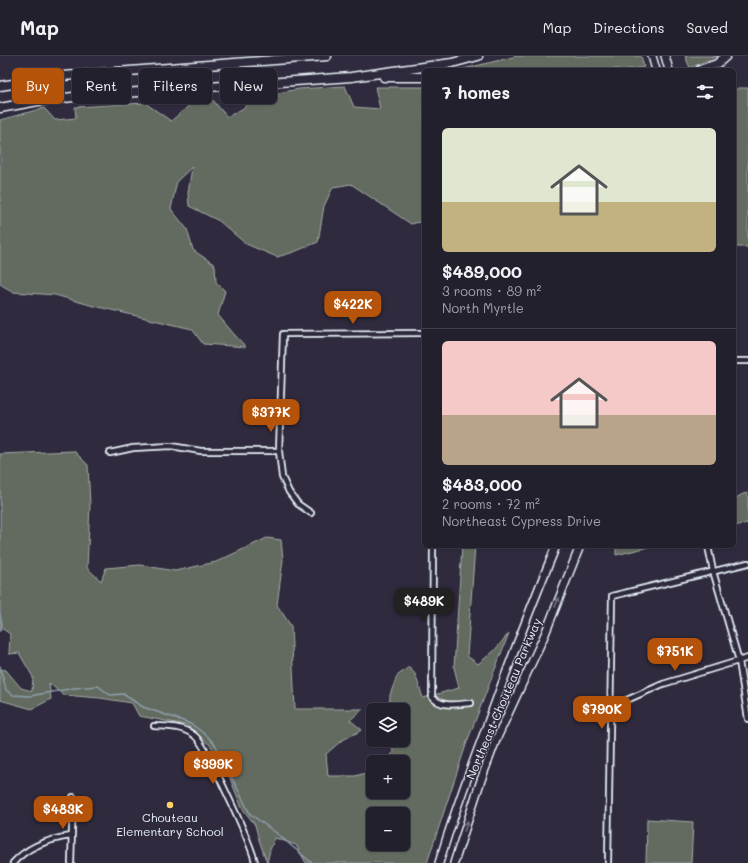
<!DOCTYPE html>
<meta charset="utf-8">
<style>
body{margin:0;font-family:Mali,sans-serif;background:#2f2d3a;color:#f1f3f6;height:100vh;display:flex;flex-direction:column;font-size:15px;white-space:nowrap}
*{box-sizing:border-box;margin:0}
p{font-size:13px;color:#a3a3aa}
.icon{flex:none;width:22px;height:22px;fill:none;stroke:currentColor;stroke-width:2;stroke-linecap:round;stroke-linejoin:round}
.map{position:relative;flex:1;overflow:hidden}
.drawer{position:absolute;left:422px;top:12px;width:314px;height:480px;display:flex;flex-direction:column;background:#23202e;border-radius:6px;box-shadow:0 1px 3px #0004,0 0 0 1px #403e4a}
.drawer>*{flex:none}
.guide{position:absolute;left:12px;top:12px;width:350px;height:36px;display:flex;gap:8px}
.controls{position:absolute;left:366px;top:647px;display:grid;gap:8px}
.controls a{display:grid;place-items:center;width:44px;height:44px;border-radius:6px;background:#23202e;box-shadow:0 1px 3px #0004,0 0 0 1px #403e4a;font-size:20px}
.price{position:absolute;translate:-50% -34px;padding:0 9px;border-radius:8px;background:#b45309;color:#fff;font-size:13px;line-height:26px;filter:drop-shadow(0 1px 2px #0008)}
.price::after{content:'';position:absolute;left:50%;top:24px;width:12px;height:9px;margin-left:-6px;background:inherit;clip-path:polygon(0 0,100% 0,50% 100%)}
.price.selected{background:#222;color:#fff}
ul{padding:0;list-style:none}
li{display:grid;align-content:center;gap:8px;height:212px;padding:0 20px}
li+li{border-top:1px solid #403e4a}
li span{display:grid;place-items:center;height:124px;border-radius:6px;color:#555}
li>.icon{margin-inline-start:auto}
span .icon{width:72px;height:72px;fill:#fffc;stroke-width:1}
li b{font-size:17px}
h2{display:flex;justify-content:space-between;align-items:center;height:48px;padding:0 20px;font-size:17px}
.pill{padding:0 14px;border-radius:6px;background:#23202e;box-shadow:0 1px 3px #0004,0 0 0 1px #403e4a;font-size:14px;line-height:36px}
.pill.selected{background:#b45309;color:#fff}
header{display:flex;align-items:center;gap:24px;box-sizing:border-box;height:56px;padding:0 20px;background:#23202e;border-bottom:1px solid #403e4a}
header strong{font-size:19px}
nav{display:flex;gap:22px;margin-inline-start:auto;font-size:14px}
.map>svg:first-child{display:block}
.green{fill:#636a5e;stroke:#a6aeab;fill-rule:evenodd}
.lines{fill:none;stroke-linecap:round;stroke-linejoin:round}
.stream{stroke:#8e9fae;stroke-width:1.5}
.street-casing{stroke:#e8f1f8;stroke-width:8}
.primary-casing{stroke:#e8f1f8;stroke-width:10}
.highway-casing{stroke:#e8f1f8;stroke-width:11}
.street{stroke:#2f2a3d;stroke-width:4.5}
.primary{stroke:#2f2a3d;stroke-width:7}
.highway{stroke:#2f2a3d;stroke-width:8}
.oneway{fill:#70707e}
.poi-dot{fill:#ffd166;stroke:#2f2a3d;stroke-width:1.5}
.labels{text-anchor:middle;stroke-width:3;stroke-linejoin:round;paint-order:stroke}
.street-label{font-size:12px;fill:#e8f1f8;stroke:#2f2a3d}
.poi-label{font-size:12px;fill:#e8f1f8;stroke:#2f2a3d}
</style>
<header>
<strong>Map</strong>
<nav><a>Map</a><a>Directions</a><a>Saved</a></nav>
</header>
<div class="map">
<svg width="748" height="807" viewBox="0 0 748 807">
<rect width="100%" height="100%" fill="#2f2a3d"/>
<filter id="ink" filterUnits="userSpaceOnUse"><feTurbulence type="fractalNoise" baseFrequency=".025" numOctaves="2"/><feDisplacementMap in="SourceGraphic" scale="8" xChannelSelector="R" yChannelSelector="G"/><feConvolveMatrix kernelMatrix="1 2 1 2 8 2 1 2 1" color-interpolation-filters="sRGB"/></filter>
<g filter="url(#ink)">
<path class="green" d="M 517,0 L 641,0 L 644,11 L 633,13 L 459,14 Z
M 685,0 L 717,0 L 690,12 Z
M 345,30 L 354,51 L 380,53 L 375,31 L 424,31 L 424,165 L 411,168 L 351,128 L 333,131 L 324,150 L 318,186 L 294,196 L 277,201 L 246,188 L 219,165 L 189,150 L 188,137 L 192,111 L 177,125 L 171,153 L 187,173 L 193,194 L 215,209 L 216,226 L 225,235 L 218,259 L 233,277 L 246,291 L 203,288 L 192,273 L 90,249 L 55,239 L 13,236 L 0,228 L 0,64 L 44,52 L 55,64 L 76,62 L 75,51 L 145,47 L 171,65 L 198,42 L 203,49 L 212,43 L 227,61 L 242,53 L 256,41 L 299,33 Z
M 738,32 L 748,32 L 748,191 L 734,191 L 734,35 Z
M 74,395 L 88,409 L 90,449 L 87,512 L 101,525 L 106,512 L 140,509 L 175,515 L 216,506 L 267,482 L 281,484 L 283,504 L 277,549 L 291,570 L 295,653 L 363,653 L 350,664 L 362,674 L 341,685 L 326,698 L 328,720 L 355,720 L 373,715 L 373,736 L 403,736 L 403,706 L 388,706 L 393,695 L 391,684 L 403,684 L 403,654 L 389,654 L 390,639 L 397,620 L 409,611 L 415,618 L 423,642 L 459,632 L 454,611 L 462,490 L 475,490 L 467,600 L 478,608 L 494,595 L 509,577 L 467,686 L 427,807 L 306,807 L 296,789 L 275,782 L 270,794 L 267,807 L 259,784 L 255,769 L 242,752 L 229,720 L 210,689 L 187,669 L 139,660 L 132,647 L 100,642 L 63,639 L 49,627 L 51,643 L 32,653 L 0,644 L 0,613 L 6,614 L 21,632 L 32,635 L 33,621 L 19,597 L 9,598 L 10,578 L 0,571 L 0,398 ZM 373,758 L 403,758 L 403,788 L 373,788 Z
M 748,437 L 748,467 L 734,470 L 734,443 L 743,438 Z
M 616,490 L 653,490 L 616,499 Z
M 647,763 L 693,766 L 691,807 L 646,807 Z"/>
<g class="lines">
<path class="stream" d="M 0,558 L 2,569 L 0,575
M 0,610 L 6,634 L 13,639 L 30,640 L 74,632 L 98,630 L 110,639 L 123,638 L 143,651 L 186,666 L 194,670 L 208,681 L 216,690 L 250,758 L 275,776 L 312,807"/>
<defs>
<path id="street" d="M 734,305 L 748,305
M 110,397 L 133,392 L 171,390 L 201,395 L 279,395
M 311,457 L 298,448 L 289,436 L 282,421 L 279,395 L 283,278 L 424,277
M 433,490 L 432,641 C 441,652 458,648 471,647
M 708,490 L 713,515 L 739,605 L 748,663
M 611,651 L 663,628 L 748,602
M 154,670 C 169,671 183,670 195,680 C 206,689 253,791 255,807
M 13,807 C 27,791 50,783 71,780
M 71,807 L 73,741
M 608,807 L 612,540 L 748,507"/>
<path id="primary" d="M 652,0 L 656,14
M 665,0 L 669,14
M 439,807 C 452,764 467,722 483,680 C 506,616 530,553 556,490
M 454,807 L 481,724 L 496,684 L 545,578 L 580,490"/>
<path id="highway" d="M 700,14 L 717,8 L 726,0
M 384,21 L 424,21
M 0,30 L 63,20 L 327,0
M 0,52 L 38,45 L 82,40 L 351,21 L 452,7 L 478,0"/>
</defs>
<use href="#street" class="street-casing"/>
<use href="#primary" class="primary-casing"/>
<use href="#highway" class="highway-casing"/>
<use href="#street" class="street"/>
<use href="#primary" class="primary"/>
<use href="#highway" class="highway"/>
</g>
<defs><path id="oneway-solid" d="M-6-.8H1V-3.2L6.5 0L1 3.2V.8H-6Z"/></defs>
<g class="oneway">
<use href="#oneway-solid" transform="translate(557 546) rotate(-69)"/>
<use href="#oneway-solid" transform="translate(466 770) rotate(-72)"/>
</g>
</g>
<circle class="poi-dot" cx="170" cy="749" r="4"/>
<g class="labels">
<g class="street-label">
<text transform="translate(504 643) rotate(-67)" y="4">Northeast Chouteau Parkway</text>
</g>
<g class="poi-label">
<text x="170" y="766">Chouteau<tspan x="170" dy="14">Elementary School</tspan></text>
</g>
</g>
</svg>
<div class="controls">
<a><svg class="icon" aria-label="layers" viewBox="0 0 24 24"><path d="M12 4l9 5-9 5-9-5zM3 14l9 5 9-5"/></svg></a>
<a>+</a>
<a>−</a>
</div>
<b class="price" style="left:353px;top:269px">$422K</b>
<b class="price" style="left:271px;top:377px">$377K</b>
<b class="price selected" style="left:424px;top:566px">$489K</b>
<b class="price" style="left:675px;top:616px">$751K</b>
<b class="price" style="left:602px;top:674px">$790K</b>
<b class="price" style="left:213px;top:729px">$399K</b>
<b class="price" style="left:63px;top:774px">$483K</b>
<div class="guide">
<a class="pill selected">Buy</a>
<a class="pill">Rent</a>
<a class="pill">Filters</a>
<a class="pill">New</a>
</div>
<section class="drawer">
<h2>7 homes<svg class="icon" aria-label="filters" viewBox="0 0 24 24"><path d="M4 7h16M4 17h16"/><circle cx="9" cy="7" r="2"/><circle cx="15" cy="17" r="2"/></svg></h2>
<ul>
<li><span style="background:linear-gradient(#dfe7d0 60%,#c2b280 0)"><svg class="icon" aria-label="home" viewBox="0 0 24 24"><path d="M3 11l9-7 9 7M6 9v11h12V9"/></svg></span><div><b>$489,000</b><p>3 rooms · 89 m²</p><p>North Myrtle</p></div></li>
<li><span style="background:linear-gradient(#f6c9c9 60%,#b9a48a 0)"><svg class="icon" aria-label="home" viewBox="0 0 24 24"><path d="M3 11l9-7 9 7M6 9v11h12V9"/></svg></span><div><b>$483,000</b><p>2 rooms · 72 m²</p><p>Northeast Cypress Drive</p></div></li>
</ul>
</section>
</div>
